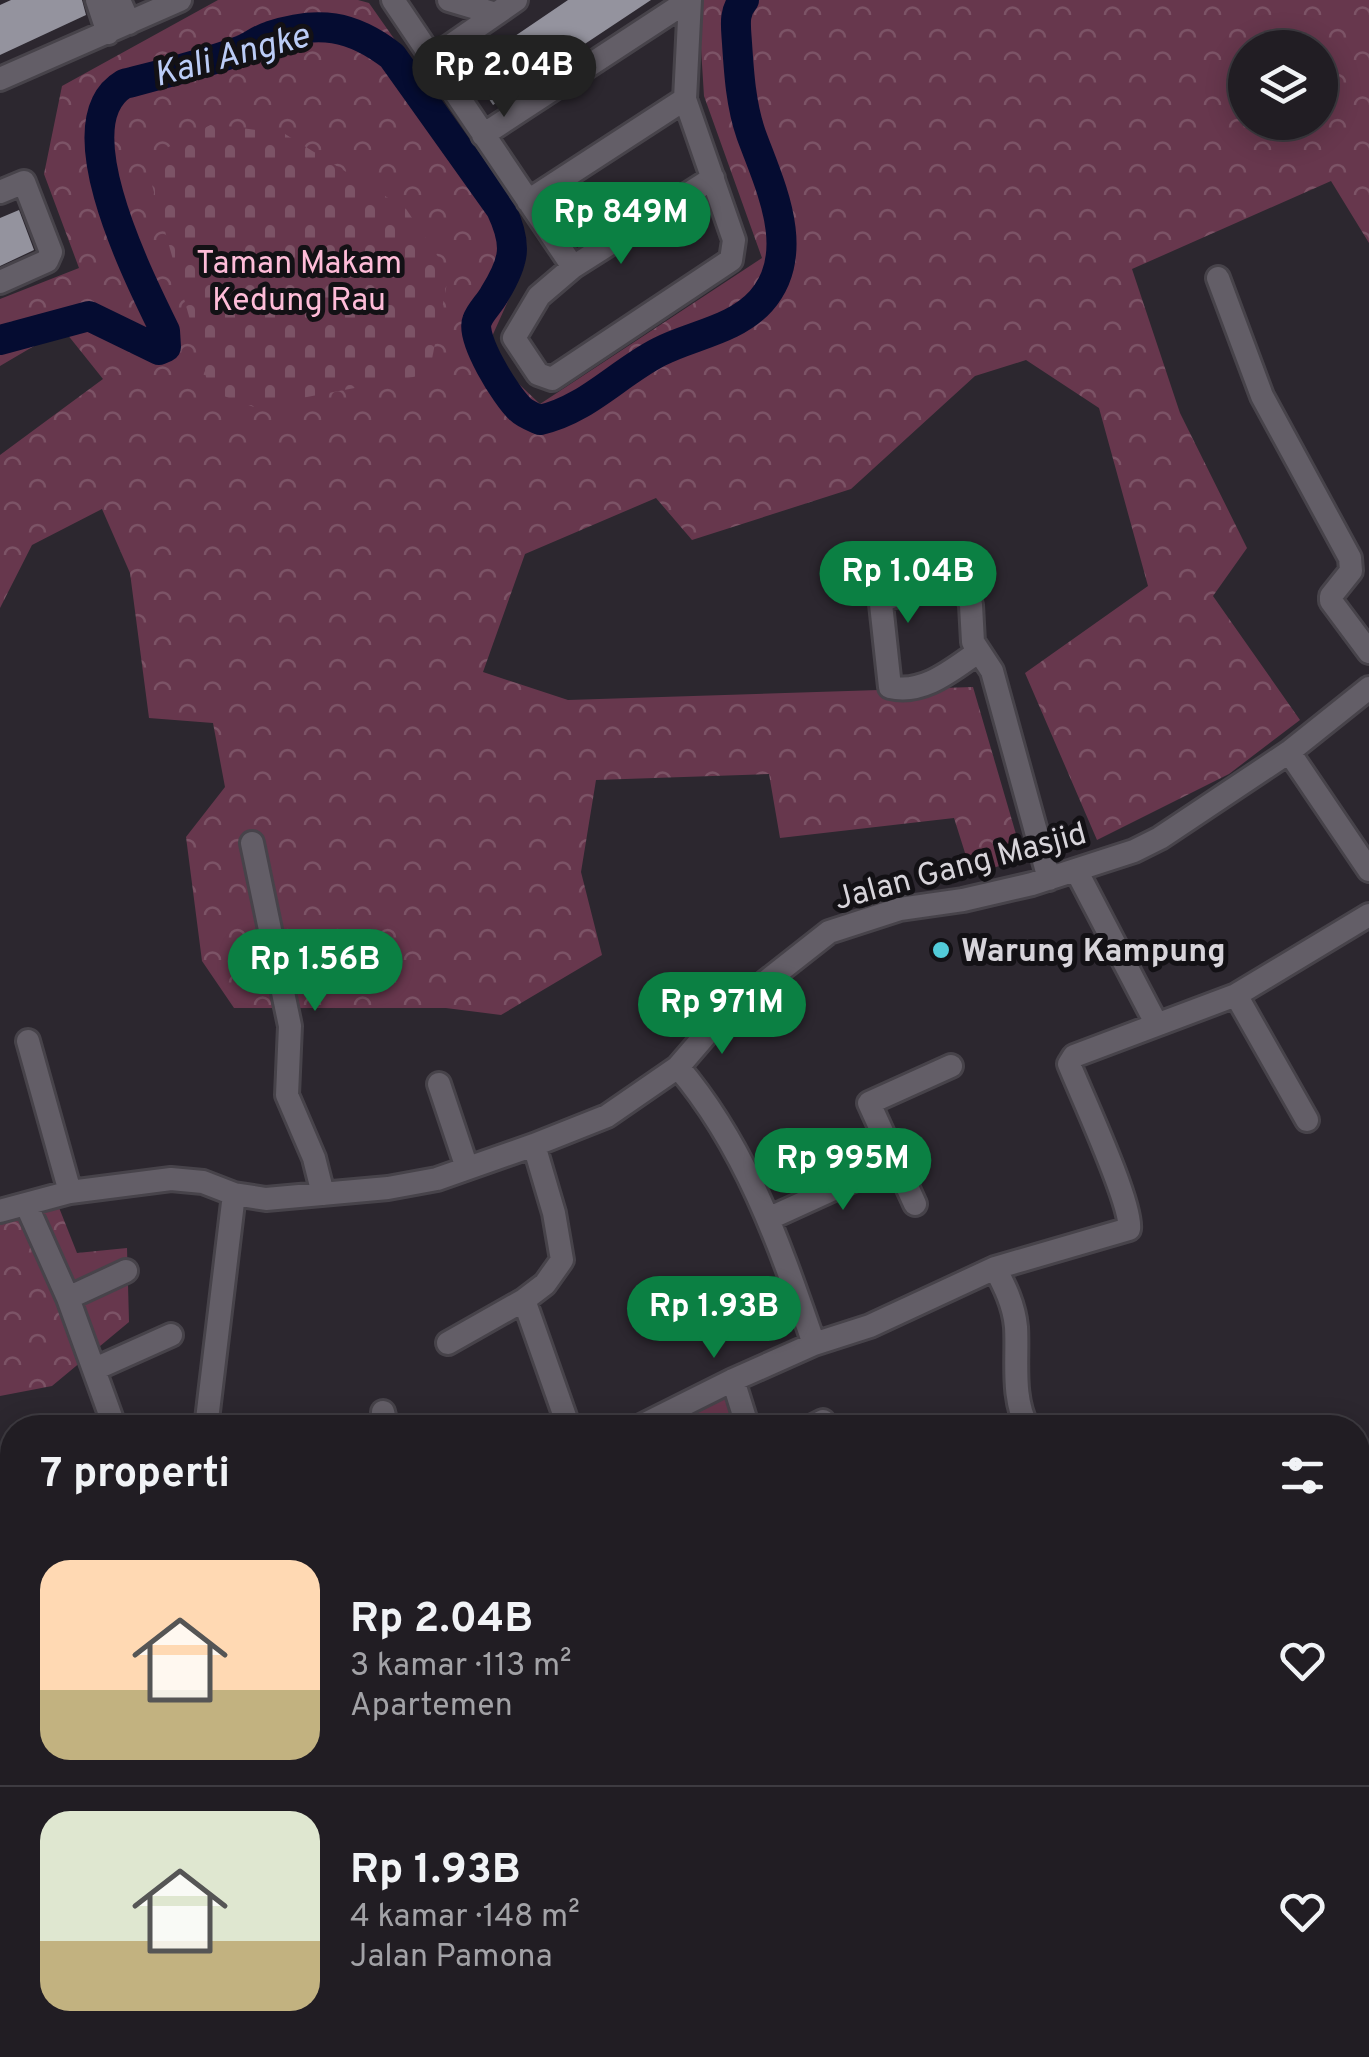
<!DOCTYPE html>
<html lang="id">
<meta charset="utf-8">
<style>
body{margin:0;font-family:Overpass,sans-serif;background:#29262b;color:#f1f3f6;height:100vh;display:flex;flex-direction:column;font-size:38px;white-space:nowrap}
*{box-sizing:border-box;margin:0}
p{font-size:32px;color:#a2a2a6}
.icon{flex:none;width:55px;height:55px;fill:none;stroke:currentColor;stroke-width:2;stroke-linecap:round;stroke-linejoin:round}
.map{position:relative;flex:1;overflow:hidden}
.sheet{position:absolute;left:0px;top:1415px;width:1370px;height:642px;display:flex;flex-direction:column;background:#211d23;border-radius:40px 40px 0 0;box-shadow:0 5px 25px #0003,0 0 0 2px #3e3b41}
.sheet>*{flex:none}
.fabs{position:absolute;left:1228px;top:30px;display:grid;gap:20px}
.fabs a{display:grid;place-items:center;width:110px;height:110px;border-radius:50%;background:#211d23;box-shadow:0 5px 25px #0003,0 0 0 2px #3e3b41;font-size:50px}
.price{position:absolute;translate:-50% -85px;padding:0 22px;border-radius:35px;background:#0b8043;color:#fff;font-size:32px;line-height:65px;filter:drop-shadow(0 2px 5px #0008)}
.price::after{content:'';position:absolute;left:50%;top:60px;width:30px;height:22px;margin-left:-15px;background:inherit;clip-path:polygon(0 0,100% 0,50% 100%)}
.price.selected{background:#222;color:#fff}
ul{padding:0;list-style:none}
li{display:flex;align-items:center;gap:30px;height:250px;padding:0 40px}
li+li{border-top:2px solid #3e3b41}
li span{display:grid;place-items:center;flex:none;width:280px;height:200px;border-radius:30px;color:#555}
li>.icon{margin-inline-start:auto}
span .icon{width:120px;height:120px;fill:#fffc;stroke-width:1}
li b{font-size:42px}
h2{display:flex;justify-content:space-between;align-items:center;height:120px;padding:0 40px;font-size:42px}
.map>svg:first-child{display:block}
.green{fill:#67374d}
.forest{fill:url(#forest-crowns);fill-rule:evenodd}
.cemetery{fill:url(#cemetery-stones)}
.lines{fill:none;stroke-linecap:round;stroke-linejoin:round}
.stream{stroke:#050c31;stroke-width:5}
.river{stroke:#050c31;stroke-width:30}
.building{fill:#94939e}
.minor-casing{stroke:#47434a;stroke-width:28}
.minor{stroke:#635e67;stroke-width:22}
.poi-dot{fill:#52cbd9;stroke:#131115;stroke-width:4}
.labels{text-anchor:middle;stroke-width:10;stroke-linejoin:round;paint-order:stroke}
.park-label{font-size:32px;fill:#febcd8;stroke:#131115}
.street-label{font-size:32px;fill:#d7d4da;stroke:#131115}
.poi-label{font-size:32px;font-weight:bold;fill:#d7d4da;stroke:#131115;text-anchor:start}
.water-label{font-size:35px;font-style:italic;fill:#bbccf6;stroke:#131115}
</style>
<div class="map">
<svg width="1369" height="2057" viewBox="0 0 1369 2057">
<defs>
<pattern id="forest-crowns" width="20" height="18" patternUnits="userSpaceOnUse" patternTransform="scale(2.5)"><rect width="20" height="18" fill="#67374d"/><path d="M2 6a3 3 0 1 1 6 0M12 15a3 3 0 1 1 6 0" fill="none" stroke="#7c5366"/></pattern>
<pattern id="cemetery-stones" width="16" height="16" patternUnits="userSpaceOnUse" patternTransform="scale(2.5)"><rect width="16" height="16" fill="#67374d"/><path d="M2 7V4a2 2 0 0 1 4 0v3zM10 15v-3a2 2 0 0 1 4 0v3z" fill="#7c5366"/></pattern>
</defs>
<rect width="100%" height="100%" fill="#2c272f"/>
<path class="green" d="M 729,1395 L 742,1428 L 662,1428 Z
M 1369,1509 L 1369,1635 L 1358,1644 L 1358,1516 Z"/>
<path class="forest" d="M 218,0 L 358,0 L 369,3 L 508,201 L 525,263 L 485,352 L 540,404 L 762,258 L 704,96 L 698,0 L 1369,0 L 1369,243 L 1331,181 L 1132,269 L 1180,413 L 1247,548 L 1213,596 L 1300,720 L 1229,774 L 1097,840 L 1025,673 L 1148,586 L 1099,408 L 1026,360 L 975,376 L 851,489 L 692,540 L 656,498 L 525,554 L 483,672 L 568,700 L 973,687 L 1023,858 L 972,875 L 954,818 L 780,838 L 769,774 L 596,780 L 581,872 L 602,955 L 501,1015 L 446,1008 L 234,1008 L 202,961 L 186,837 L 225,787 L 213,723 L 149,718 L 130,573 L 102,509 L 32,545 L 0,608 L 0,455 L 103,379 L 63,329 L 0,366 L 0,299 L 79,268 L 44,174 L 62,86 ZM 1245,48 L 1320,48 L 1320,122 L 1245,122 Z
M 56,1200 L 77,1253 L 127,1248 L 129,1322 L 52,1386 L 0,1396 L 0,1215 Z"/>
<path class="cemetery" d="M 212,124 L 285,134 L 406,209 L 449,273 L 429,374 L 254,407 L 210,391 L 152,185 L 161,151 Z"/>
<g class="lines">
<path class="stream" d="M 1358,1525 L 1369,1517
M 1358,1635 L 1369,1629"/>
<path class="river" d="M 0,340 L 89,316 L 159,350 L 166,347 L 165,331 C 141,281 59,123 124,84 C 163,74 204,64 242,50 C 252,46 260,39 270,36 C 318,20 352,25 392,56 L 501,209 C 518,245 515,261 494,295 C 489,304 480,312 477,321 C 470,338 506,396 520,409 C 525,414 533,417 540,420 C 586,410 618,373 659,352 C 692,335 735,330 761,301 C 804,252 769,184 751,134 C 741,105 739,74 737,43 C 736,27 733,12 744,0"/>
</g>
<path class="building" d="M 11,0 L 82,0 L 86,15 L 0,55 L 0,5 Z
M 568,0 L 651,0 L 493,105 L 468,68 Z
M 19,210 L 34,250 L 0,266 L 0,218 Z"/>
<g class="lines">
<defs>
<path id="minor" d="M 97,0 L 108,33
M 119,0 L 129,23
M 393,0 L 573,267
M 449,0 L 496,14 L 516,0
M 690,0 L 685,99 L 734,240 L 731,260 L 552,379 L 538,374 L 514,338 L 539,296 L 573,267 L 713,178
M 431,59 L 496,14
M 0,79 L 180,0
M 483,135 L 689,0
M 0,192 L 24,182 L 51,252 L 47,261 L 0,282
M 528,201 L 685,99
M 1218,278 L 1262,396 L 1350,558 L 1351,571 L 1331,596 L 1331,601 L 1369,652
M 978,652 C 952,670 923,695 890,687 L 881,604 L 888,598 L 952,580 L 964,585 L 971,605 L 973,642 L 992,671 L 1049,879
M 1289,752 L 1369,870
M 252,843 L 290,1026 L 287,1095 L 314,1158 L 323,1194
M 1076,870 L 1156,1023
M 1236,995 L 1307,1120
M 28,1041 L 70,1192
M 678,1067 C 747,1148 780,1246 814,1344
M 439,1084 L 467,1168
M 534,1145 L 554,1213 L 562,1260 L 545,1284 L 524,1300 L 569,1428
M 26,1204 L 68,1298 L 115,1428
M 915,1204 L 869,1103 L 951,1066
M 0,1211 L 70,1192 L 171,1179 L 203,1182 L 234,1194 L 266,1199 L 388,1188 L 437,1179 L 534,1145 L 607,1116 L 678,1067 L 721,1017 L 829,932 L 900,909 L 963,900 L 1032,884 L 1134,851 L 1160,838 L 1289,752 L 1369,688
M 770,1218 L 895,1161
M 995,1268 C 1005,1287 1014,1305 1016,1327 C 1018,1359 1011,1398 1028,1428
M 68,1298 L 126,1271
M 448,1343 L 524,1300
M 95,1369 L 171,1335
M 733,1380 L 748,1428
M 383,1412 L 387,1428
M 206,1428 L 234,1194
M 637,1428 L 733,1380 L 814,1344 L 870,1326 L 995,1268 L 1129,1229 C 1133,1205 1081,1094 1069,1064 L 1074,1056 L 1236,995 L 1369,915
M 809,1428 L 823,1421
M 0,1688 L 12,1680
M 1358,1713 L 1369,1701
M 1358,1756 L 1369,1807
M 0,1782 L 12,1810
M 0,1849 L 12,1844
M 1358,1974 L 1369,1968
M 279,2045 L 285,2057
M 693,2045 L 698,2057
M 781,2045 L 785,2057
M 928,2045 L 933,2057
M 1102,2045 L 1108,2057
M 1209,2045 L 1216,2057
M 1319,2049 L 1336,2054 L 1369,2040
M 180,2057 L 204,2045
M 976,2057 L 1000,2045"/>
</defs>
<use href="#minor" class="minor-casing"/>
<use href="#minor" class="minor"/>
</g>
<circle class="poi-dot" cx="941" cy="950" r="10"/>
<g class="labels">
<g class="park-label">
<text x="299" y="273">Taman Makam<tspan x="299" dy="37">Kedung Rau</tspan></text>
</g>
<g class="street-label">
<text transform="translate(960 865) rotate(-15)" y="11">Jalan Gang Masjid</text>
</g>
<g class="poi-label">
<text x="961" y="961">Warung Kampung</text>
</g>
<g class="water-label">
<text transform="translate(231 54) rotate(-15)" y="12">Kali Angke</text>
</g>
</g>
</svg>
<div class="fabs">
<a><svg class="icon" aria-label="layers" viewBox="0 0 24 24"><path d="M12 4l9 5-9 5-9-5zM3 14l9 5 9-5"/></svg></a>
</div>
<b class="price selected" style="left:504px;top:120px">Rp 2.04B</b>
<b class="price" style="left:621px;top:267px">Rp 849M</b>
<b class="price" style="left:908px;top:626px">Rp 1.04B</b>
<b class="price" style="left:315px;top:1014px">Rp 1.56B</b>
<b class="price" style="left:722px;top:1057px">Rp 971M</b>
<b class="price" style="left:843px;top:1213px">Rp 995M</b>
<b class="price" style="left:714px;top:1361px">Rp 1.93B</b>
<section class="sheet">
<h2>7 properti<svg class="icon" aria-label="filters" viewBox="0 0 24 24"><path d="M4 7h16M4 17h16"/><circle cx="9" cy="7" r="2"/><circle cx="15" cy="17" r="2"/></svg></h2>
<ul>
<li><span style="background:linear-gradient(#ffd9b3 65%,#c2b280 0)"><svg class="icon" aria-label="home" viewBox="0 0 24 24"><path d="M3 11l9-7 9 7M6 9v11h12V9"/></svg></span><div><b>Rp 2.04B</b><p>3 kamar · 113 m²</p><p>Apartemen</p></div><svg class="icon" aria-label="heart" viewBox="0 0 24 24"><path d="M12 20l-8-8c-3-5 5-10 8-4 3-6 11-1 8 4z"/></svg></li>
<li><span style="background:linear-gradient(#dfe7d0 65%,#c2b280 0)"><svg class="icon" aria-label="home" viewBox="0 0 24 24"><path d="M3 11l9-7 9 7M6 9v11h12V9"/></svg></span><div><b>Rp 1.93B</b><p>4 kamar · 148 m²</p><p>Jalan Pamona</p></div><svg class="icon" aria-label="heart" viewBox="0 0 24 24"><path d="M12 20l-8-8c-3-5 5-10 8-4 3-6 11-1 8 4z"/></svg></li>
</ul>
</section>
</div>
